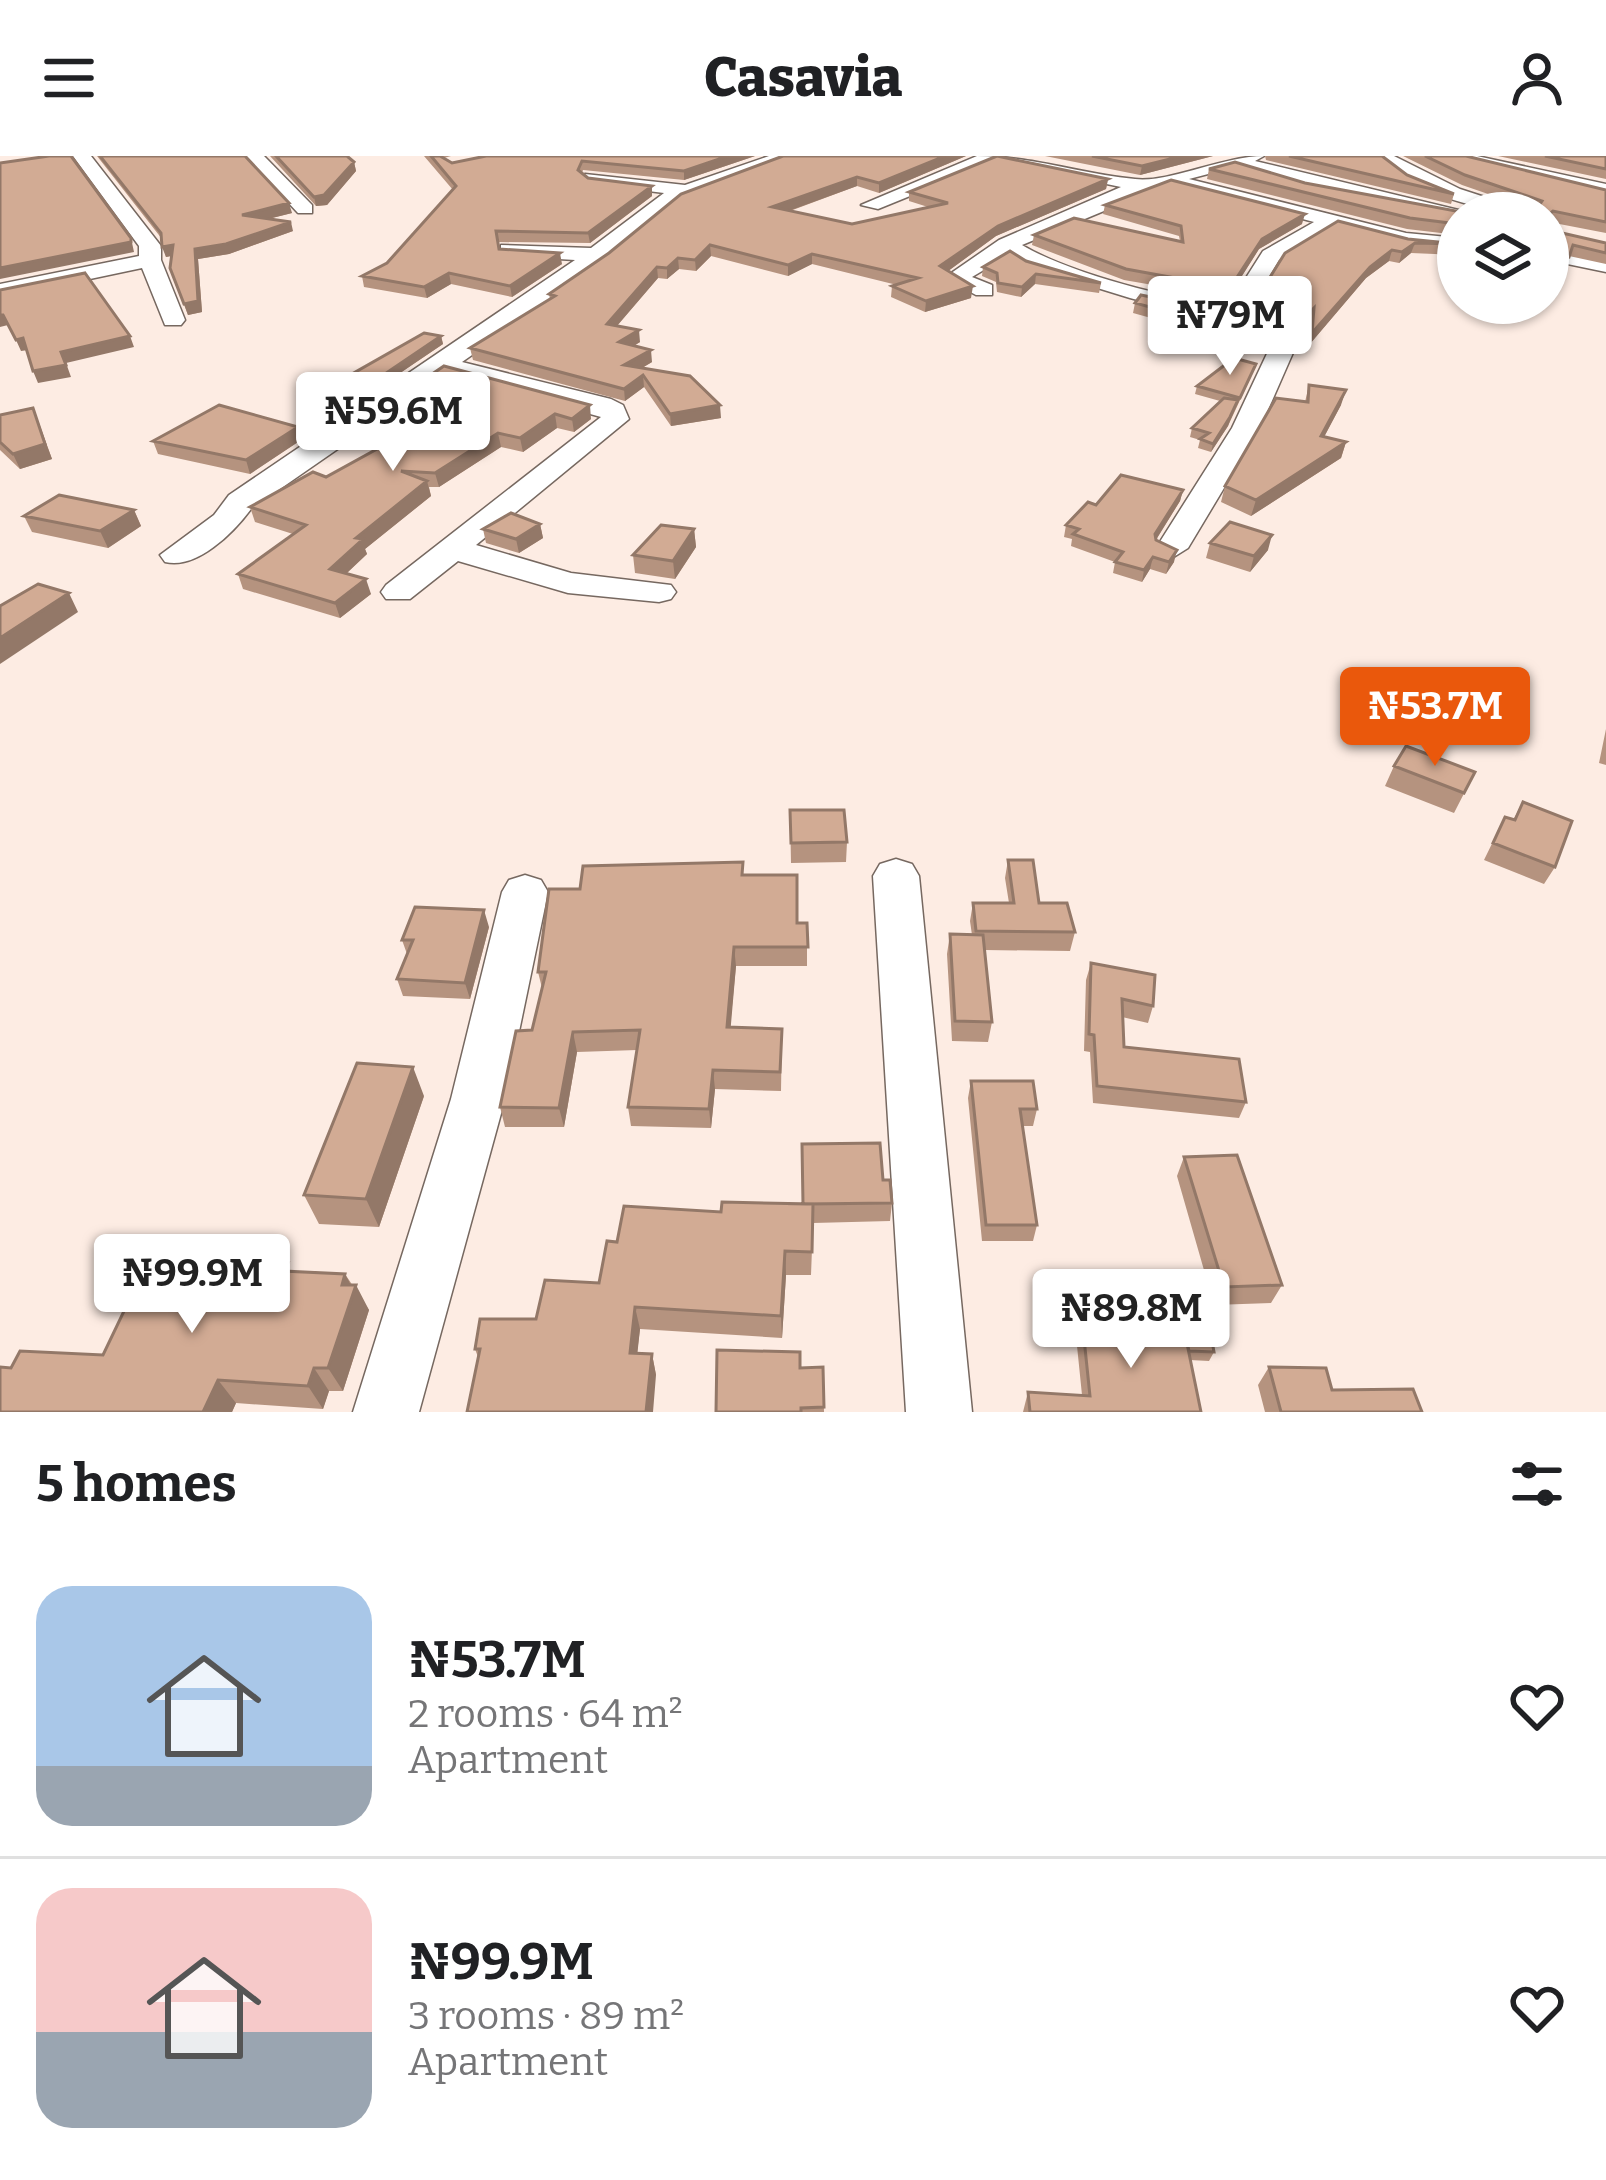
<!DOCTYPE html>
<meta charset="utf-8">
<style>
body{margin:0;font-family:Bitter,serif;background:#f2f2f2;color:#202124;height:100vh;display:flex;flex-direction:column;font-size:45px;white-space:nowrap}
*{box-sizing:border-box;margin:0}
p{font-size:39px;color:#757577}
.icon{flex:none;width:66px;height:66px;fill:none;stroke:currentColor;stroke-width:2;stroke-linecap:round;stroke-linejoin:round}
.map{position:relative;height:1256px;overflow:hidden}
.side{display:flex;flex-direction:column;background:#fff;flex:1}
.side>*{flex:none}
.buttons{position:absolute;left:1437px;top:36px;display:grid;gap:24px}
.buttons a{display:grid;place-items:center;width:132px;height:132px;border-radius:50%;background:#fff;box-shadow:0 3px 9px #0004;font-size:60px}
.price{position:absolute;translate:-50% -102px;padding:0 27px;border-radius:12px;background:#fff;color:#222;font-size:39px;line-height:78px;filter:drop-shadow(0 3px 6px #0008)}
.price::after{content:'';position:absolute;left:50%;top:72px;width:36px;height:27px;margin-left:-18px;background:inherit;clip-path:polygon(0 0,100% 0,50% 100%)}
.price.on{background:#ea580c;color:#fff}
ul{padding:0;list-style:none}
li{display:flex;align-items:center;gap:36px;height:300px;padding:0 36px}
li+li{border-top:3px solid #e0e0e0}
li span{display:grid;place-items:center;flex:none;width:336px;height:240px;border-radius:36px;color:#555}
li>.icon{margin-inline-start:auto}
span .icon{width:144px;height:144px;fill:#fffc;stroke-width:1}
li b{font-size:51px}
h2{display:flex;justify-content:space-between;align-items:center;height:144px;padding:0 36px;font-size:51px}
header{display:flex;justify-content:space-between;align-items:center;height:156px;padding:0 36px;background:#fff;font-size:54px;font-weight:800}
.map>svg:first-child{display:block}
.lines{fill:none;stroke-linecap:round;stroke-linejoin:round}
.minor-casing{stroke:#766860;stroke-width:3}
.minor{fill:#fff;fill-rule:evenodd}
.wall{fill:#b5937f}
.shaded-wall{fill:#937868}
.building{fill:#d2ab94;stroke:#937868;stroke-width:3}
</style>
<header><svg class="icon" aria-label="menu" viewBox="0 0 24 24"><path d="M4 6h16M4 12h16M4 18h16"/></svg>Casavia<svg class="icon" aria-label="person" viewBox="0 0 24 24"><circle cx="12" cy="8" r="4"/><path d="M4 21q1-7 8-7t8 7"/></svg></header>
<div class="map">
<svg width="1606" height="1256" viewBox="0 0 1606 1256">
<rect width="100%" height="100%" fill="#fdece3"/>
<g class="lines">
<defs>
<path id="minor" d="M 73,0 L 91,0 L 161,90 L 161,104 L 185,164 L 181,169 L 165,169 L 142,112 L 0,142 L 0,128 L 139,100 L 139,90 Z
M 245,0 L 264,0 L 312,49 L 312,57 L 298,57 Z
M 769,0 L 795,0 L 679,44 L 608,104 L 462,206 L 611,243 L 623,249 L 629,263 L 476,389 L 571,417 L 671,429 L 676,436 L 671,443 L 659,446 L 568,437 L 458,405 L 410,443 L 386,443 L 381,436 L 386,429 L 601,261 L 446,218 L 251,353 C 234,376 197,414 165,406 L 160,399 L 214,359 L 229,339 L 575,104 L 509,100 L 501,99 L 501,89 L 591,92 L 664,37 L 592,28 L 583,22 L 585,18 L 685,29 Z
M 977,0 C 1032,0 1081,18 1135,23 C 1170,27 1222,0 1264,0 L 1255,5 L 1471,57 L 1458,57 L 1458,62 L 1304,32 L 1235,11 L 1189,23 L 1406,77 L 1458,82 L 1458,94 L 1406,89 L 1334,71 L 1279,104 L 1250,152 L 1299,183 L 1260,272 L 1188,392 L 1172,402 L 1156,392 L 1232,272 L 1273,185 L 1232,161 L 1202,161 L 1130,142 L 1026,110 L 1009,99 L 972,121 L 992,129 L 992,139 L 976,139 L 944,122 L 999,84 L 1121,31 L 996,5 L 878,53 L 861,49 ZM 1169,28 L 1314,66 L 1263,95 L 1230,147 C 1177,147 1067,116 1022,89 Z
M 1371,0 L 1394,0 L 1460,33 L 1534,57 C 1479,57 1413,36 1371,0 Z
M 1444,0 L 1477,0 L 1606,28 L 1606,40 Z
M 1548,92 L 1606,102 L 1606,116 L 1548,104 Z
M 896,703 L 912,708 L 919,720 L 972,1256 L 906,1256 L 873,720 L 880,708 Z
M 525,719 L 541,724 L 548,736 L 505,943 L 419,1256 L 353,1256 L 451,943 L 502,736 L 509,724 Z"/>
</defs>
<use href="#minor" class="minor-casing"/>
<use href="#minor" class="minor"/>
</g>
<path class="wall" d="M 97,0 L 245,0 L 292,57 L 268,63 L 293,75 L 229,98 L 198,103 L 202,156 L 188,159 L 170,112 L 171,100 L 166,101 L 162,83 Z
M 270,0 L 347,0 L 354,6 L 356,15 L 327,49 L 316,50 Z
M 424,0 L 451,0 L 444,2 L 452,7 L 486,0 L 755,0 L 684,24 L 583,14 L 582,17 L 588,22 L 652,40 L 590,87 L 498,86 L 499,93 L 562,108 L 512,141 L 451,128 L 427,142 L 364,131 L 362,120 L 387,107 L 453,34 Z
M 783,0 L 966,0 L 879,37 L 857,30 L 790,55 L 852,68 L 928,51 L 909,45 L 909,36 L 1108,23 L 1106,33 L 996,80 L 948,115 L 971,142 L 925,156 L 891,141 L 892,130 L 897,129 L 812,108 L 788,120 L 711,100 L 696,115 L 679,113 L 667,123 L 658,122 L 617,170 L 640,186 L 633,190 L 652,206 L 642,212 L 721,262 L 671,270 L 644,231 L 625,245 L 473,204 L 470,192 L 550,143 L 549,138 Z
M 1045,0 L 1213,0 L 1140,19 Z
M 1265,0 L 1381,0 L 1407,19 L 1454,38 L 1451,48 L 1266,4 Z
M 1403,0 L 1466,0 L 1606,34 L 1606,77 L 1549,66 L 1458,57 L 1458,79 L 1407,73 L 1207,23 L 1209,13 L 1305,27 L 1461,56 L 1475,51 L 1478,44 L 1523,50 L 1462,29 Z
M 1498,0 L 1606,0 L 1606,23 Z
M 1105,49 L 1302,68 L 1259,93 L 1228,142 L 1124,124 L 1032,89 L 1034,79 L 1180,85 L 1179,80 L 1103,58 Z
M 1548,66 L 1549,74 L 1606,87 L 1606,108 L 1569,100 L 1564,112 L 1548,110 Z
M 1408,83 L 1458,88 L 1458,99 L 1411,97 L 1399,107 L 1389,105 L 1366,122 L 1309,189 L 1310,163 L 1298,177 L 1256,151 L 1259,139 Z
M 1026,105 L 1101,127 L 1099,137 L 1035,128 L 1021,141 L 997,136 L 996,126 L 982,120 L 983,111 Z
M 1135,147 L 1219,155 L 1216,166 L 1205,177 L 1133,157 Z
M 441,180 L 443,188 L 375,234 L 347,230 L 345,222 Z
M 444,210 L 591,263 L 574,276 L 557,272 L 523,296 L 501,291 L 439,331 L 429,331 L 431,340 L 365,393 L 367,398 L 346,418 L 371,438 L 340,462 L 243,433 L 238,418 L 293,378 L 255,366 L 250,351 L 326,321 L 399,281 L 398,275 L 405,271 L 385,266 L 382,252 Z
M 1253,216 L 1228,270 L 1211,296 L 1198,292 L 1200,284 L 1190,281 L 1192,272 L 1220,245 L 1195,238 L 1197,230 Z
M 1309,229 L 1341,249 L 1324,281 L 1346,286 L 1341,302 L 1251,360 L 1221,346 L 1225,330 L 1305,246 Z
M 0,259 L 39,267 L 52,303 L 20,313 L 0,294 Z
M 298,271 L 301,284 L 250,318 L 158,298 L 153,285 Z
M 1183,334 L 1180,345 L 1156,384 L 1174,406 L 1166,418 L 1150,413 L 1142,426 L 1113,417 L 1115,406 L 1071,390 L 1072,383 L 1064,381 L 1066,369 L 1096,349 Z
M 134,354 L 141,370 L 108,392 L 32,376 L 24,360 Z
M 540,368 L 543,382 L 519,397 L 486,387 L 483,373 Z
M 694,373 L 696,391 L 675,423 L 635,417 L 633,399 Z
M 1210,387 L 1268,394 L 1250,416 L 1206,402 Z
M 1606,573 L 1606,609 L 1599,607 Z
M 1394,610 L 1475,616 L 1454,657 L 1385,630 Z
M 1523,646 L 1555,711 L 1544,728 L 1484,704 L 1505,661 L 1513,664 Z
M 790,654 L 847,686 L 846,706 L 791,707 Z
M 1008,704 L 1039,747 L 1075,776 L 1070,795 L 985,794 L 992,866 L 988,886 L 952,885 L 947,798 L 950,778 L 972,779 L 970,765 L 973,747 L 1009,747 L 1005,722 Z
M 744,719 L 797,767 L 807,767 L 807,810 L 736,810 L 730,871 L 782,873 L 781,935 L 715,933 L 711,972 L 631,970 L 628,951 L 637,894 L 577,896 L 564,971 L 505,971 L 500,951 L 532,874 L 542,832 L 538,816 L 580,733 Z
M 489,771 L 470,843 L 403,840 L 397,823 L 407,798 L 402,784 Z
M 1091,807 L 1153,850 L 1148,867 L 1122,861 L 1124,891 L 1246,946 L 1239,962 L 1093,947 L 1090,896 L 1084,895 L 1086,824 Z
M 971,925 L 1037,953 L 1033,970 L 1023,970 L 1037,1069 L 1033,1085 L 982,1085 L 968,942 Z
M 424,940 L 379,1071 L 319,1068 L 304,1039 Z
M 1184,1001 L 1282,1129 L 1271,1147 L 1214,1149 L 1177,1020 Z
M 883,1024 L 892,1047 L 890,1065 L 813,1067 L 811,1119 L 786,1119 L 782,1182 L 640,1173 L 637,1197 L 652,1198 L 656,1219 L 478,1201 L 475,1193 L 536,1163 L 599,1127 L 617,1086 L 721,1056 L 802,1048 Z
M 251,1105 L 293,1115 L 345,1118 L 369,1154 L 343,1235 L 329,1235 L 323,1253 L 236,1247 L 232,1256 L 0,1256 L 11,1212 L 103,1199 Z
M 1082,1163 L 1214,1196 L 1209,1205 L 1190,1204 L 1201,1256 L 1023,1256 L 1028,1236 L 1082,1239 L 1076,1180 Z
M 823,1211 L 824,1256 L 716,1256 L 800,1212 Z
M 1269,1211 L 1332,1234 L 1422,1256 L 1265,1256 L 1258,1229 Z"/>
<path class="shaded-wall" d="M 728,0 L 755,0 L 684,24 L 684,15 Z
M 945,0 L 966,0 L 879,37 L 879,27 Z
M 1182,0 L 1213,0 L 1140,19 L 1142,10 Z
M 354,6 L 356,15 L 327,49 L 316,50 L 314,41 Z
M 857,21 L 857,30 L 772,61 L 772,51 Z
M 1108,23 L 1106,33 L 996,80 L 940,121 L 940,110 L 998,70 Z
M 652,30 L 652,40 L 590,87 L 588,77 Z
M 289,47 L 292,57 L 244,69 L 242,59 Z
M 1305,58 L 1302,68 L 1259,93 L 1228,142 L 1230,132 L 1262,83 Z
M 291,66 L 293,75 L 229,98 L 198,103 L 202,156 L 188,159 L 184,148 L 195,93 Z
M 131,82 L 134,96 L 0,123 L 0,112 Z
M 1415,87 L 1411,97 L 1399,107 L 1402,96 Z
M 173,89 L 176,99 L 166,101 L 162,91 Z
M 710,89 L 711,100 L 696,115 L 695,104 Z
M 1392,94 L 1389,105 L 1366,122 L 1309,189 L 1312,177 L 1370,111 Z
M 560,97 L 562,108 L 512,141 L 510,130 Z
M 812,98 L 812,108 L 788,120 L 788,109 Z
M 678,102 L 679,113 L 667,123 L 667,112 Z
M 657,111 L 658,122 L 609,179 L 607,168 Z
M 449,117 L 451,128 L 427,142 L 424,131 Z
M 1036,118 L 1035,128 L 1021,141 L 1022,131 Z
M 973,130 L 971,142 L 925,156 L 926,145 Z
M 1314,152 L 1310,163 L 1298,177 L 1301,165 Z
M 1219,155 L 1216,166 L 1205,177 L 1208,167 Z
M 0,159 L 3,159 L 8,169 L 0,171 Z
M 639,174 L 640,186 L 621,198 L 619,186 Z
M 130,180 L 134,191 L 66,207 L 71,221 L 38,227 L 33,215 L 61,196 Z
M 441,180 L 443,188 L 375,234 L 373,226 Z
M 23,182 L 28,194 L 21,195 L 16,184 Z
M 651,194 L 652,206 L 625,222 L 624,209 Z
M 643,219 L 644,231 L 625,245 L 624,233 Z
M 1346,234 L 1341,249 L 1316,296 L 1321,280 Z
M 1238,244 L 1228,270 L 1211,296 L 1213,288 Z
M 590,249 L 591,263 L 574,276 L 572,263 Z
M 720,249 L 721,262 L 671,270 L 670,258 Z
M 33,252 L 52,303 L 20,313 L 13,298 Z
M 555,258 L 557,272 L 523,296 L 520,282 Z
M 298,271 L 301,284 L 250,318 L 246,304 Z
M 498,277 L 501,291 L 439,331 L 435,317 Z
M 1346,286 L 1341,302 L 1251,360 L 1256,344 Z
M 427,325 L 431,340 L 365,393 L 367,398 L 335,428 L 330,413 L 356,382 Z
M 1183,334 L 1180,345 L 1152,390 L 1155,378 Z
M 134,354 L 141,370 L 108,392 L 100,375 Z
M 540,368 L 543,382 L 519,397 L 516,383 Z
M 694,373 L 696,391 L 675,423 L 673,405 Z
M 1272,379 L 1268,394 L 1250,416 L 1254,400 Z
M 1177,394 L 1174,406 L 1166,418 L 1169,406 Z
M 1153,401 L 1150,413 L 1142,426 L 1144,414 Z
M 366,423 L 371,438 L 340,462 L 335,447 Z
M 69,437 L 78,456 L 0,508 L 0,482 Z
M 484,754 L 489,771 L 470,843 L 465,827 Z
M 734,791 L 736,810 L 729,891 L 727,871 Z
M 573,876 L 577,896 L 564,971 L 559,952 Z
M 413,911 L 424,940 L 379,1071 L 366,1043 Z
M 713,914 L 715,933 L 711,972 L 709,953 Z
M 239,1086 L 255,1112 L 231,1105 Z
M 785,1095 L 786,1119 L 782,1182 L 781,1160 Z
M 345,1118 L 354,1135 L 356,1129 L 369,1154 L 343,1235 L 328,1212 Z
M 635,1151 L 640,1173 L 635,1219 L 630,1197 Z
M 652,1198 L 656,1219 L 653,1256 L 646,1256 Z
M 314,1212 L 329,1235 L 323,1253 L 308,1230 Z
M 218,1224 L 236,1247 L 232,1256 L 203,1256 Z"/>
<path class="building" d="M 49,0 L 71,0 L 131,82 L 131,86 L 0,112 L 0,7 Z
M 100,0 L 245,0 L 289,47 L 242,59 L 291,66 L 226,88 L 195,93 L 198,145 L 184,148 L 170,112 L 173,89 L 162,91 L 161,77 Z
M 276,0 L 347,0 L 354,6 L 324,39 L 314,41 Z
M 431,0 L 440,0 L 452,7 L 486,0 L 728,0 L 684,15 L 582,5 L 578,14 L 588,22 L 652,30 L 588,77 L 496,75 L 499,93 L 560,97 L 510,130 L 449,117 L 424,131 L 362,120 L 387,107 L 456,30 Z
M 783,0 L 945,0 L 879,27 L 857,21 L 772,51 L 852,68 L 948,47 L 909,36 L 997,0 L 1108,23 L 998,70 L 940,110 L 973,130 L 926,145 L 892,130 L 918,122 L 812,98 L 788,109 L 710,89 L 695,104 L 678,102 L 667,112 L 657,111 L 607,168 L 639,174 L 619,186 L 651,194 L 624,209 L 690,220 L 720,249 L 670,258 L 643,219 L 624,233 L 470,192 L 555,140 L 549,138 L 609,97 L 681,38 Z
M 1092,0 L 1182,0 L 1142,10 Z
M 1289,0 L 1382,0 L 1407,19 L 1454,38 Z
M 1425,0 L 1466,0 L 1606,34 L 1606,66 L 1553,55 L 1548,59 L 1548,57 L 1458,57 L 1458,68 L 1410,62 L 1209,13 L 1235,6 L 1305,27 L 1461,56 L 1478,50 L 1478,44 L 1538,51 L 1542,45 L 1465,19 Z
M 1545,0 L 1606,0 L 1606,13 Z
M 1171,24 L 1305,58 L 1262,83 L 1230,132 L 1126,113 L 1034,79 L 1074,62 L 1183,86 L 1181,70 L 1105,49 Z
M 1338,65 L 1408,83 L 1458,88 L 1415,87 L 1402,96 L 1392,94 L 1370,111 L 1312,177 L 1314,152 L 1301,165 L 1259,139 L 1285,97 Z
M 1548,66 L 1549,74 L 1606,87 L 1606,97 L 1573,89 L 1569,101 L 1548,98 Z
M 1010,95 L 1026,105 L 1101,127 L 1036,118 L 1022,131 L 998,127 L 997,117 L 983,111 Z
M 85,117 L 130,180 L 61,196 L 66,209 L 33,215 L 23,182 L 16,184 L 3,159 L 0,159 L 0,134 Z
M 1141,139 L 1219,155 L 1208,167 L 1135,147 Z
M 424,177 L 441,180 L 373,226 L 345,222 Z
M 1234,202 L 1256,208 L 1240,242 L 1197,230 Z
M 444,210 L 590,249 L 572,263 L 555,258 L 520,282 L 498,277 L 435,317 L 401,315 L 427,325 L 356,382 L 363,383 L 330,413 L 366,423 L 335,447 L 238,418 L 306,369 L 250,351 L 313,316 L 326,321 L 406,277 L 398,275 L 420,261 L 382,252 Z
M 1309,229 L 1346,234 L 1321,280 L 1346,286 L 1256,344 L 1225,330 L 1276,242 L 1308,246 Z
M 1224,242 L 1238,244 L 1230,261 L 1213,288 L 1200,283 L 1209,277 L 1192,272 Z
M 219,249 L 298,271 L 246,304 L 153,285 Z
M 33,252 L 45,288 L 13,298 L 0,286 L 0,259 Z
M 1121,319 L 1183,334 L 1155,378 L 1156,384 L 1177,394 L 1169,406 L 1153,401 L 1144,414 L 1115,406 L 1123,396 L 1073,378 L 1079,373 L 1066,369 L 1088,346 L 1096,349 Z
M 59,339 L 134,354 L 100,375 L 24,360 Z
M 511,357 L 540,368 L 516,383 L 483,373 Z
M 1230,366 L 1272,379 L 1254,400 L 1210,387 Z
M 661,369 L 694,373 L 673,405 L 633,399 Z
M 38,428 L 69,437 L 0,482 L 0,450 Z
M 1406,590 L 1475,616 L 1464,637 L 1394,610 Z
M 1523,646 L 1572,665 L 1555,711 L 1493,687 L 1505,661 L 1515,664 Z
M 790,654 L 844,654 L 847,686 L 791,687 Z
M 1008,704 L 1033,704 L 1039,747 L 1067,747 L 1075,776 L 976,775 L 973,747 L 1014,747 Z
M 743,706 L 742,719 L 797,719 L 797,767 L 807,767 L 808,791 L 734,791 L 727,871 L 782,873 L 780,916 L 713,914 L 709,953 L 628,951 L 640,874 L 573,876 L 559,952 L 500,951 L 516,875 L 532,874 L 546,816 L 538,816 L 549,733 L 580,733 L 583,710 Z
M 415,751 L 484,754 L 465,827 L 397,823 L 413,784 L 402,784 Z
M 950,778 L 983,779 L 992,866 L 955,865 Z
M 1091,807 L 1155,819 L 1153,850 L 1122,843 L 1124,891 L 1239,903 L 1246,946 L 1097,930 L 1094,879 L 1089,878 Z
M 357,907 L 413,911 L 366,1043 L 304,1039 Z
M 971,925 L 1033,925 L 1037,953 L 1020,953 L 1037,1069 L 986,1069 Z
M 880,987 L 883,1024 L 890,1024 L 892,1047 L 803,1048 L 802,988 Z
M 1237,999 L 1282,1129 L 1224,1131 L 1184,1001 Z
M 722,1046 L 813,1048 L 812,1096 L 785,1095 L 781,1160 L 635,1151 L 630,1197 L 652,1198 L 646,1256 L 467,1256 L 480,1193 L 475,1193 L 480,1163 L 536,1163 L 545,1124 L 599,1127 L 607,1085 L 617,1086 L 624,1050 L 721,1056 Z
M 159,1082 L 239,1086 L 231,1105 L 288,1107 L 284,1115 L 345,1118 L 342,1129 L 356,1129 L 328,1212 L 314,1212 L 308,1230 L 218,1224 L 203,1256 L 0,1256 L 0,1211 L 11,1212 L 20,1195 L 103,1199 Z
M 1082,1163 L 1183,1168 L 1201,1256 L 1030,1256 L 1028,1236 L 1090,1240 Z
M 1182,1168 L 1209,1169 L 1214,1196 L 1189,1195 L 1183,1168 Z
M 717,1194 L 800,1196 L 800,1212 L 823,1211 L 824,1251 L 801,1252 L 801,1256 L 716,1256 Z
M 1269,1211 L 1326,1212 L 1332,1234 L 1413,1233 L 1422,1256 L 1281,1256 Z"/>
</svg>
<div class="buttons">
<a><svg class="icon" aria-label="layers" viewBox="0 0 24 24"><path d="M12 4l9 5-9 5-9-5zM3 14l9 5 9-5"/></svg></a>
</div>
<b class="price" style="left:1230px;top:222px">₦79M</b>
<b class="price" style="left:393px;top:318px">₦59.6M</b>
<b class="price on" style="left:1435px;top:613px">₦53.7M</b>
<b class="price" style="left:192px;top:1180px">₦99.9M</b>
<b class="price" style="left:1131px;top:1215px">₦89.8M</b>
</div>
<section class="side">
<h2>5 homes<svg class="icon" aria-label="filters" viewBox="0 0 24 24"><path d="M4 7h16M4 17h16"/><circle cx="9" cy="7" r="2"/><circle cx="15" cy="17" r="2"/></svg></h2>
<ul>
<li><span style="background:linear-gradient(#a9c7e8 75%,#9aa5b1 0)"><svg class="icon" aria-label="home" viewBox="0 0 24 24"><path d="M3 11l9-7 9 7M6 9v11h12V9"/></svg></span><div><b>₦53.7M</b><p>2 rooms · 64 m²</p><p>Apartment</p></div><svg class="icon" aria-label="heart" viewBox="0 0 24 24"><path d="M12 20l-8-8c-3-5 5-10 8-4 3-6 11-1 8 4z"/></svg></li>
<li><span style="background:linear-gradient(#f6c9c9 60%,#9aa5b1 0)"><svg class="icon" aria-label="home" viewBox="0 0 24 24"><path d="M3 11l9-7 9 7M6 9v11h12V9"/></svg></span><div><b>₦99.9M</b><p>3 rooms · 89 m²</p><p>Apartment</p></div><svg class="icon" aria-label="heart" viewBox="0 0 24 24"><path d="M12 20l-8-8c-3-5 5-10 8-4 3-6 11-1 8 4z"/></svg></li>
</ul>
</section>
